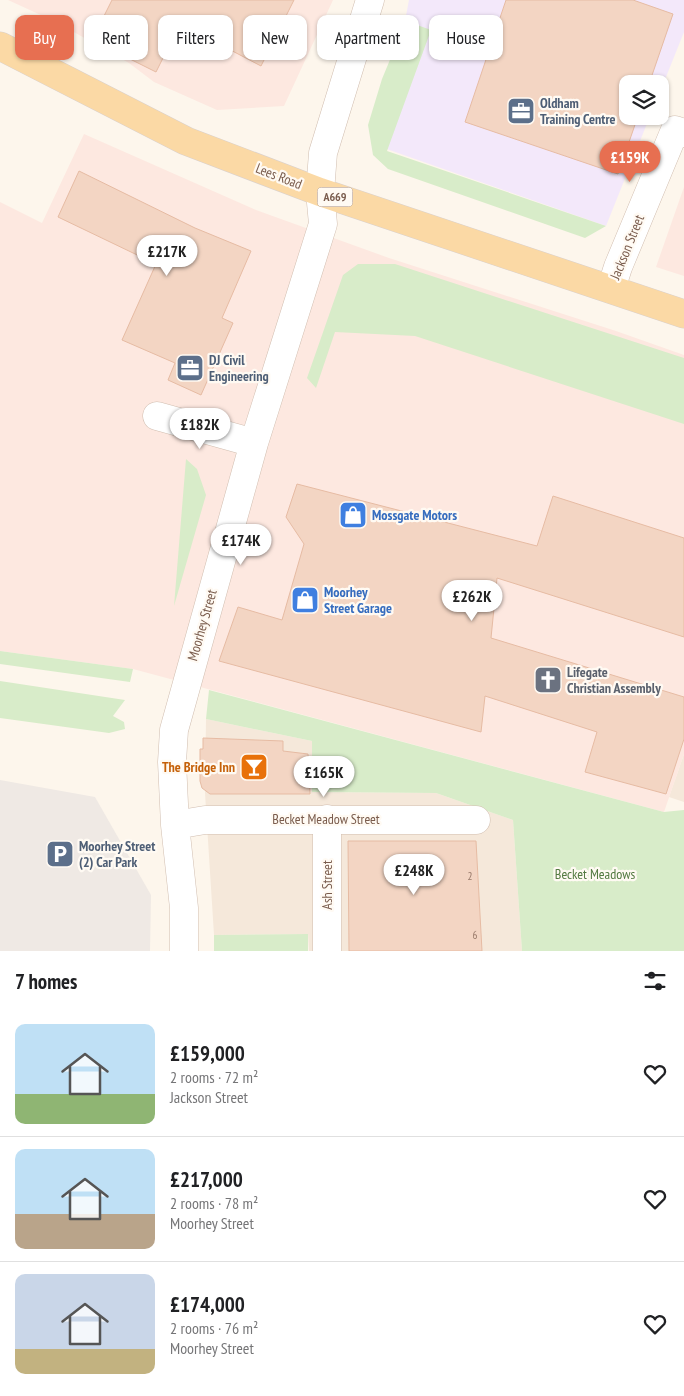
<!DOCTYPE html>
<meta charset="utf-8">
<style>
body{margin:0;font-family:"PT Sans Narrow",sans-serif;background:#f2f2f2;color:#202124;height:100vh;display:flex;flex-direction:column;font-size:19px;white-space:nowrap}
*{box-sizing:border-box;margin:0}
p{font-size:16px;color:#757577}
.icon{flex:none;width:28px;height:28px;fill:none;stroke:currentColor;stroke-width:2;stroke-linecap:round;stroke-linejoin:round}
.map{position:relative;height:951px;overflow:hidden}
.side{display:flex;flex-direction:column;background:#fff;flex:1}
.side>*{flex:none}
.top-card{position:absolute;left:15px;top:15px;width:655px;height:45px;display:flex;gap:10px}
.controls{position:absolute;left:619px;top:75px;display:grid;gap:10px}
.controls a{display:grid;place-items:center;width:50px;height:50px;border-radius:10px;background:#fff;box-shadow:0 1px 4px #0004;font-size:25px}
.price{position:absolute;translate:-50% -42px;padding:0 11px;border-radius:18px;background:#fff;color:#222;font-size:16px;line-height:32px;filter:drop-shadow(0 1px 2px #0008)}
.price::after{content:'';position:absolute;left:50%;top:30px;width:15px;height:11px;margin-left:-8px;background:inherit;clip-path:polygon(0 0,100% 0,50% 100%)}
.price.selected{background:#e76f51;color:#fff}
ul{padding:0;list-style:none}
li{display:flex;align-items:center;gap:15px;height:125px;padding:0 15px}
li+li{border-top:1px solid #e0e0e0}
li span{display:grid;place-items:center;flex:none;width:140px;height:100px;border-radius:10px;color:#555}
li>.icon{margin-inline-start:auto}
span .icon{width:60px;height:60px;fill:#fffc;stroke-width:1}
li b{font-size:21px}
h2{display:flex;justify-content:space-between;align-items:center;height:60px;padding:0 15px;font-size:21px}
.chip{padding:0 18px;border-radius:10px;background:#fff;box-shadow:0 1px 4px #0004;font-size:18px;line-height:45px}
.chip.selected{background:#e76f51;color:#fff}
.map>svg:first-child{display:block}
.residential{fill:#f5e8da}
.commercial{fill:#fde8e0}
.industrial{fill:#efe9e4}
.education{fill:#f3e8fa}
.green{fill:#d8ecc9}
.building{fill:#f3d5c3;stroke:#e6bba3}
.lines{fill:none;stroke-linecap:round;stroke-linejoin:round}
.minor-casing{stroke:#d1beb0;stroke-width:29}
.primary-casing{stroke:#dad1cd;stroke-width:29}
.minor{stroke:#fff;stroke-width:28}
.primary{stroke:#fbd9a5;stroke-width:28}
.labels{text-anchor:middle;stroke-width:4.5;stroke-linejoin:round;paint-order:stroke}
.number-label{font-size:11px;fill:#987a6a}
.shield{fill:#fffaf3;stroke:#a28b7f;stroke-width:1}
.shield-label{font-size:12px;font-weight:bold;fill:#7a5c4d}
.service-label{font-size:14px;font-weight:bold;fill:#4e5e75;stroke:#fffaf3;text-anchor:start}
.street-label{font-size:14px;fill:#7a5c4d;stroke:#fffaf3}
.shop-label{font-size:14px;font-weight:bold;fill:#366cbe;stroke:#fffaf3;text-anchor:start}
.worship-label{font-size:14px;font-weight:bold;fill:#5b616d;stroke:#fffaf3;text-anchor:start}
.food-label{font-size:14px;font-weight:bold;fill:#c56008;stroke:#fffaf3;text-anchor:end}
.park-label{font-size:14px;fill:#537a41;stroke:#fffaf3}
</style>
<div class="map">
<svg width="684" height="951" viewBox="0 0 684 951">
<rect width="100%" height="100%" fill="#fdf6ec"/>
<path class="residential" d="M 206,719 L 312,741 L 312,792 L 436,793 L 513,820 L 522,951 L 309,951 L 308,934 L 214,935 L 205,793 Z
M 684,754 L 684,802 L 669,797 Z"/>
<path class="commercial" d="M 8,0 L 333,0 L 284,106 L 217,110 L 154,82 L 129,63 L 56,22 Z
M 84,134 L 256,210 L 389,258 L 616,331 L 684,355 L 684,754 L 664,812 L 133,669 L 0,651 L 0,202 L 42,223 Z
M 684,187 L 684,276 L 656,267 Z"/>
<path class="industrial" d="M 0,780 L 95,797 L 151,895 L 150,951 L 0,951 Z"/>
<path class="education" d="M 409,0 L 684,0 L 684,32 L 660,92 L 660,84 L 628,84 L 628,116 L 650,116 L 606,226 L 381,147 Z"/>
<path class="green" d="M 406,21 L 431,30 L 387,151 L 606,226 L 585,238 L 388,169 L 373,155 L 368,125 L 382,79 Z
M 358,264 L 395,264 L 684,358 L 684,424 L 415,336 L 335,332 L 316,388 L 307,378 L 343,275 Z
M 186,459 L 197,469 L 206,495 L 174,606 Z
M 0,651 L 133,669 L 130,682 L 0,664 Z
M 0,681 L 125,700 L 113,716 L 124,722 L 125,729 L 109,733 L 0,718 Z
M 209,690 L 664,812 L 684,810 L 684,951 L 522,951 L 513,820 L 436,793 L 312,792 L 312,741 L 206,719 Z
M 308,934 L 308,951 L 214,951 L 214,935 Z"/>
<path class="building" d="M 112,0 L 294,0 L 261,66 L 221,45 L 217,53 L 176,32 L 156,72 L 92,40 Z
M 506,0 L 633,0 L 673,14 L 649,84 L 628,84 L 628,116 L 638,116 L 618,174 L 465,122 Z
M 79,171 L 195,228 L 251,251 L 222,318 L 233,323 L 201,395 L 168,380 L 175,363 L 122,340 L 156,264 L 58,217 Z
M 297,484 L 537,546 L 553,496 L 684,538 L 684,637 L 497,578 L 491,638 L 684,697 L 684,739 L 666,794 L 585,772 L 597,732 L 485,696 L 481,732 L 219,661 L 238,607 L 282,620 L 304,544 L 286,517 Z
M 203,738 L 283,741 L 283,751 L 308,754 L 310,794 L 210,794 L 202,788 L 200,781 L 200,749 L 203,749 Z
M 348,841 L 476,841 L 482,951 L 349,951 Z"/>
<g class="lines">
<defs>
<path id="minor" d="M 611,289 L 618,267 L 675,130 L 684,133
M 157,416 L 254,443
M 327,819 L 327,951
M 175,825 L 205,820 L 476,820
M 184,951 L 184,908 L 175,825 L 172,762 L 174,730 L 254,443 L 323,224 L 320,192 L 323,153 L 370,0"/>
<path id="primary" d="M 0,46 L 186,141 L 320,192 L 684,314"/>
</defs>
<use href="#minor" class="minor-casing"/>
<use href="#primary" class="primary-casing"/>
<use href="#minor" class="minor"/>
<use href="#primary" class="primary"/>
</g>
<defs>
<symbol id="office-square" viewBox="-11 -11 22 22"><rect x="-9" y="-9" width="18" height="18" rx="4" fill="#5c6f8a" stroke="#fffaf3"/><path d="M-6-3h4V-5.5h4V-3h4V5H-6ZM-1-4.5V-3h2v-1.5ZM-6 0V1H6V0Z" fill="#fff"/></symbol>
<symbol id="shop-square" viewBox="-11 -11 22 22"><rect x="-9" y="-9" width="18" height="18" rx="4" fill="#3f7fe0" stroke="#fffaf3"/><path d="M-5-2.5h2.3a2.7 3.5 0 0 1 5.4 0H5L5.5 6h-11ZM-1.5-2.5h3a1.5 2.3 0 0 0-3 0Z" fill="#fff"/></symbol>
<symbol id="church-square" viewBox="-11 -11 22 22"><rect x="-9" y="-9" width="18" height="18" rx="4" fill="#6b7280" stroke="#fffaf3"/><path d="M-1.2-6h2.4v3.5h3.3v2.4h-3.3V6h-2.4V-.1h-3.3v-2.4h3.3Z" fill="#fff"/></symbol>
<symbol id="bar-square" viewBox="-11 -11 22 22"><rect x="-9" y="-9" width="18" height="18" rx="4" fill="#e8710a" stroke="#fffaf3"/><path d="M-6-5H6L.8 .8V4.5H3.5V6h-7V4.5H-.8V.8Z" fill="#fff"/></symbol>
<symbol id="parking-square" viewBox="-11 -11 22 22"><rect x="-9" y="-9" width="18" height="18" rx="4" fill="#5c6f8a" stroke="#fffaf3"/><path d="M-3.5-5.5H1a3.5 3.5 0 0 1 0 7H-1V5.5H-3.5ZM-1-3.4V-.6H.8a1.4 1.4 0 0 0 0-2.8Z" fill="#fff"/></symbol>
</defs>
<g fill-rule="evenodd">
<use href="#office-square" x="505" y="95" width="32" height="32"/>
<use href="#office-square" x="174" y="352" width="32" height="32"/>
<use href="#shop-square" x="337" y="499" width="32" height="32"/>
<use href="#shop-square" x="289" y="584" width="32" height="32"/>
<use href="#church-square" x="532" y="664" width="32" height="32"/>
<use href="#bar-square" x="238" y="751" width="32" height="32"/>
<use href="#parking-square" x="44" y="838" width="32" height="32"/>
</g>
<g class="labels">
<g class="number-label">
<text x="470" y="880">2</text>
<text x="475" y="939">6</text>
</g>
<rect class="shield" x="317.5" y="187.5" width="35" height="19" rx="4"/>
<g class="shield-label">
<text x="335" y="201">A669</text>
</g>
<g class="service-label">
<text x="540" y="108">Oldham<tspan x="540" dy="16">Training Centre</tspan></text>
<text x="209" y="365">DJ Civil<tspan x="209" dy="16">Engineering</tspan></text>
<text x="79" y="851">Moorhey Street<tspan x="79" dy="16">(2) Car Park</tspan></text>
</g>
<g class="street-label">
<text transform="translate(279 176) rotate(21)" y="5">Lees Road</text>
<text transform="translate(627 247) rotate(-68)" y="5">Jackson Street</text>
<text transform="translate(202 625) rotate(-74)" y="5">Moorhey Street</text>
<text x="326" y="824">Becket Meadow Street</text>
<text transform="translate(327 885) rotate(-90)" y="5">Ash Street</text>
</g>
<g class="shop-label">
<text x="372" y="520">Mossgate Motors</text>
<text x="324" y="597">Moorhey<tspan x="324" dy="16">Street Garage</tspan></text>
</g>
<g class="worship-label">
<text x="567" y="677">Lifegate<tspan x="567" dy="16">Christian Assembly</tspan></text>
</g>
<g class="food-label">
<text x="235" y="772">The Bridge Inn</text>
</g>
<g class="park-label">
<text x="595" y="879">Becket Meadows</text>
</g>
</g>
</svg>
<div class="controls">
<a><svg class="icon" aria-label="layers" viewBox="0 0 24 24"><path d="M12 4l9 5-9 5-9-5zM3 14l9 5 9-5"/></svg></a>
</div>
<b class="price selected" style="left:630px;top:183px">£159K</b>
<b class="price" style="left:167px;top:277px">£217K</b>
<b class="price" style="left:200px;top:450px">£182K</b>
<b class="price" style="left:241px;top:566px">£174K</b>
<b class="price" style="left:472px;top:622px">£262K</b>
<b class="price" style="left:324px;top:798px">£165K</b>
<b class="price" style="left:414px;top:896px">£248K</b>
<div class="top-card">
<a class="chip selected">Buy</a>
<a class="chip">Rent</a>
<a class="chip">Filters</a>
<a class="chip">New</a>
<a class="chip">Apartment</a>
<a class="chip">House</a>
</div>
</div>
<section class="side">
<h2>7 homes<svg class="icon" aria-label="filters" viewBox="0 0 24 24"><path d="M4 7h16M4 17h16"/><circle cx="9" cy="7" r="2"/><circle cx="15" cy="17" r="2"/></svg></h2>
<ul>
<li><span style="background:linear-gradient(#bfe0f5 70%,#8fb573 0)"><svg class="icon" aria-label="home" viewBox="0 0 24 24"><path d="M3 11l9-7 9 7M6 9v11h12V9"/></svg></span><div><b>£159,000</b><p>2 rooms · 72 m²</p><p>Jackson Street</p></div><svg class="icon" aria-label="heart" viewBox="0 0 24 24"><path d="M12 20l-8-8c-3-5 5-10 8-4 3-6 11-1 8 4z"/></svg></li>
<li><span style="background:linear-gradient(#bfe0f5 65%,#b9a48a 0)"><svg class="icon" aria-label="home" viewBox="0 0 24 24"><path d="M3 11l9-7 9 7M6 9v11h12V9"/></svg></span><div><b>£217,000</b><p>2 rooms · 78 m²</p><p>Moorhey Street</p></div><svg class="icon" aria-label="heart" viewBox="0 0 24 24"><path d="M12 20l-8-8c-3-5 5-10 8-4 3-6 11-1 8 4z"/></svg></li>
<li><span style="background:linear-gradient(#c9d6e8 75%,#c2b280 0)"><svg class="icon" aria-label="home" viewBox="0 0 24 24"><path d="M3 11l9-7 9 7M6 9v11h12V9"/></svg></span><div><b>£174,000</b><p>2 rooms · 76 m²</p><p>Moorhey Street</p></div><svg class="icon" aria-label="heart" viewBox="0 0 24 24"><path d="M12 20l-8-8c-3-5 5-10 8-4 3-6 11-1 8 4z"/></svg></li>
</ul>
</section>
